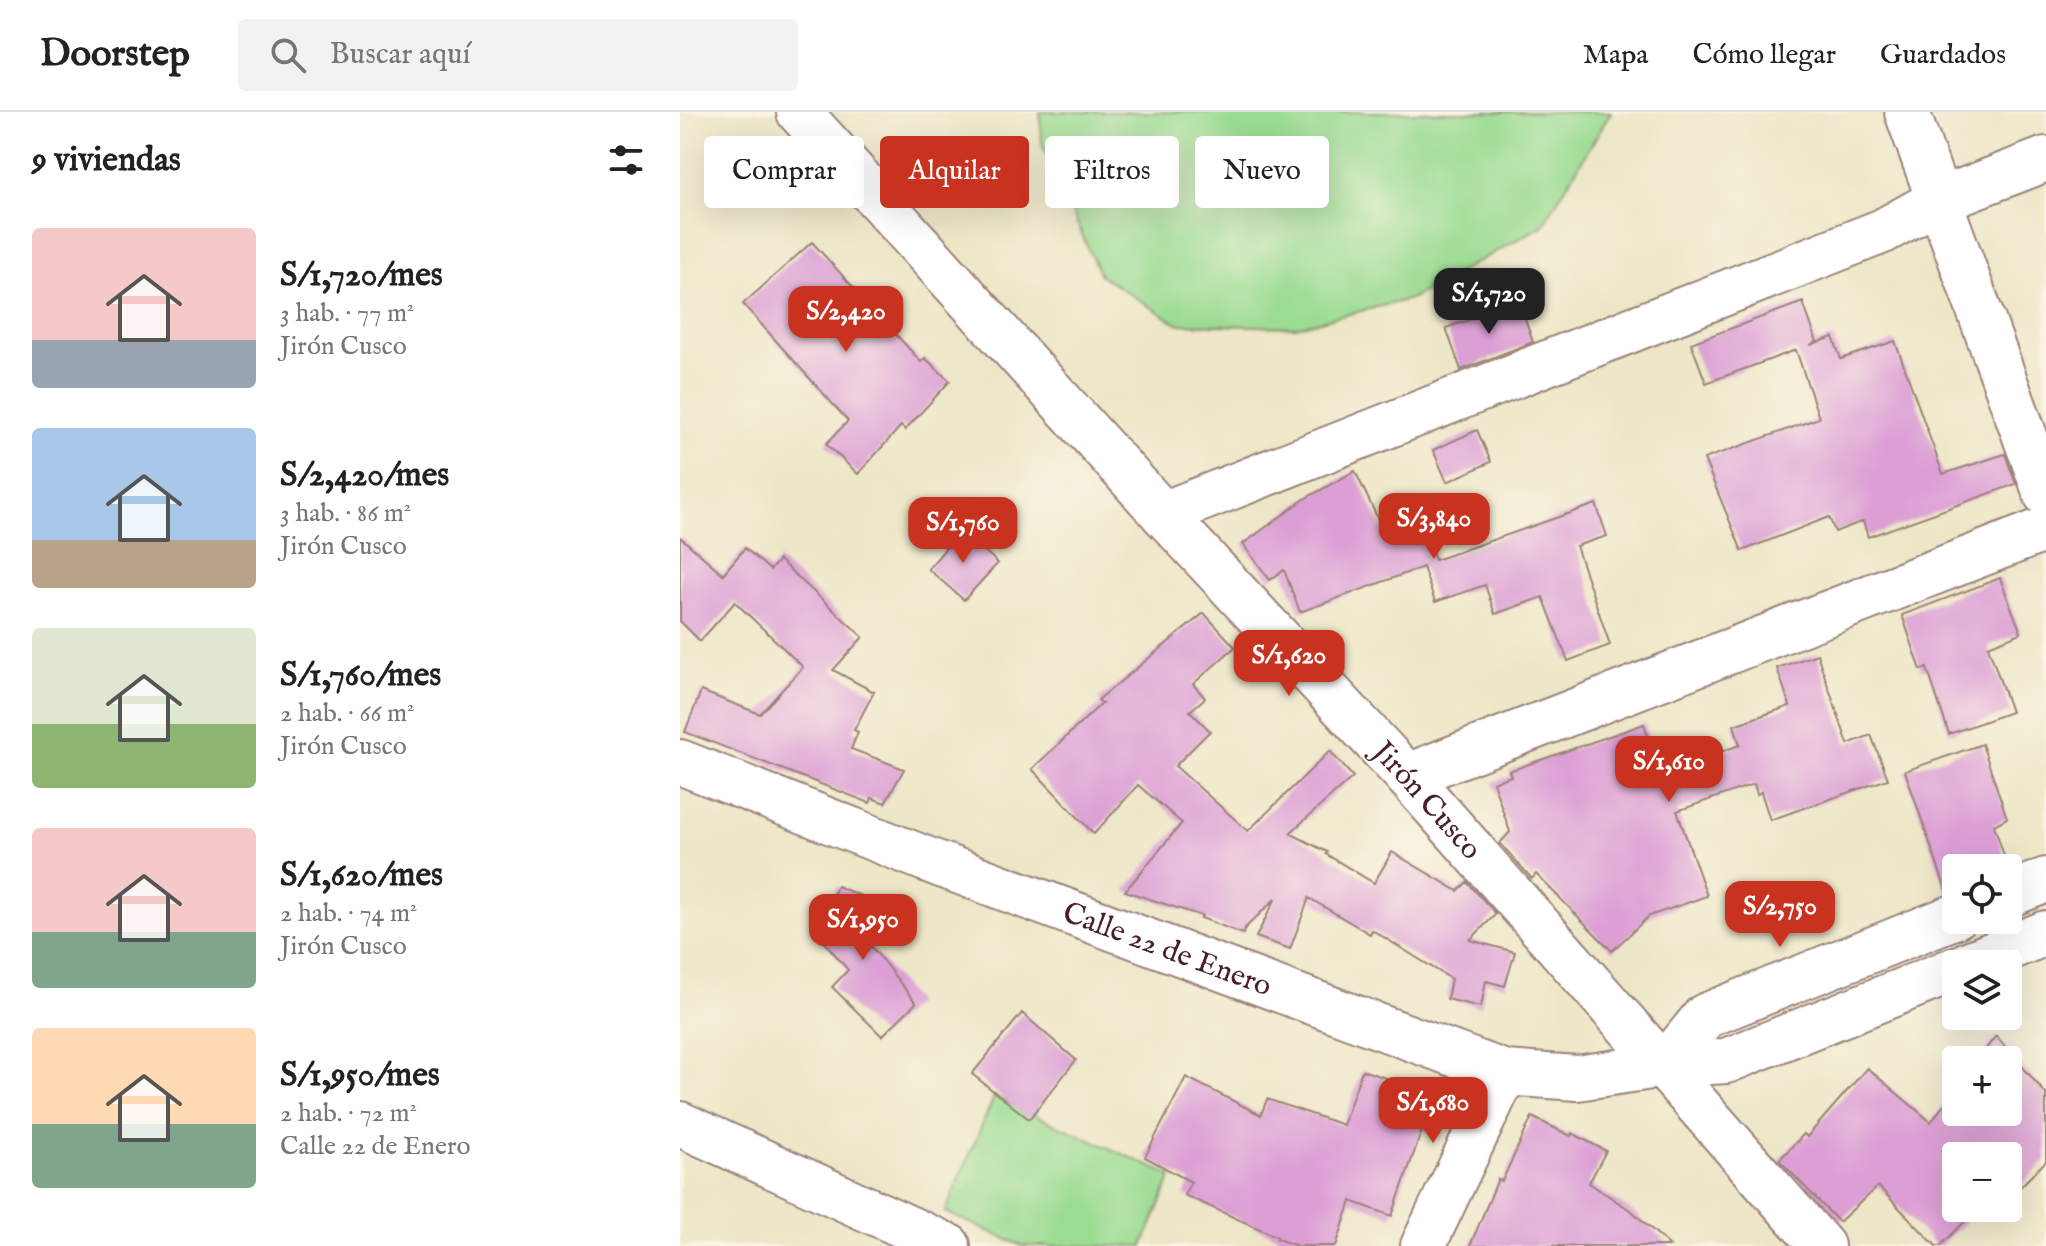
<!DOCTYPE html>
<html lang="es">
<meta charset="utf-8">
<style>
body{margin:0;font-family:"IM FELL English",serif;background:#f2f2f2;color:#222;height:100vh;display:flex;flex-direction:column;font-size:30px;white-space:nowrap}
*{box-sizing:border-box;margin:0}
p{font-size:26px;color:#767676}
.icon{flex:none;width:44px;height:44px;fill:none;stroke:currentColor;stroke-width:2;stroke-linecap:round;stroke-linejoin:round}
.map{position:relative;flex:1;overflow:hidden}
.panel{display:flex;flex-direction:column;background:#fff;width:680px}
.panel>*{flex:none}
.guide{position:absolute;left:24px;top:24px;width:760px;height:72px;display:flex;gap:16px}
.controls{position:absolute;left:1262px;top:742px;display:grid;gap:16px}
.controls a{display:grid;place-items:center;width:80px;height:80px;border-radius:8px;background:#fff;box-shadow:0 8px 32px #0002;font-size:40px}
.price{position:absolute;translate:-50% -68px;padding:0 18px;border-radius:16px;background:#c8321e;color:#fff;font-size:26px;line-height:52px;filter:drop-shadow(0 2px 4px #0008)}
.price::after{content:'';position:absolute;left:50%;top:48px;width:24px;height:18px;margin-left:-12px;background:inherit;clip-path:polygon(0 0,100% 0,50% 100%)}
.price.selected{background:#222;color:#fff}
ul{padding:0;list-style:none}
li{display:flex;align-items:center;gap:24px;height:200px;padding:0 32px}
li span{display:grid;place-items:center;flex:none;width:224px;height:160px;border-radius:8px;color:#555}
li>.icon{margin-inline-start:auto}
span .icon{width:96px;height:96px;fill:#fffc;stroke-width:1}
li b{font-size:34px}
h2{display:flex;justify-content:space-between;align-items:center;height:96px;padding:0 32px;font-size:34px}
.tag{padding:0 28px;border-radius:8px;background:#fff;box-shadow:0 8px 32px #0002;font-size:28px;line-height:72px}
.tag.selected{background:#c8321e;color:#fff}
header{display:flex;align-items:center;gap:48px;box-sizing:border-box;height:112px;padding:0 40px;background:#fff;border-bottom:2px solid #e0e0e0}
header strong{font-size:38px}
nav{display:flex;gap:44px;margin-inline-start:auto;font-size:28px}
.search{width:560px;height:72px;background:#f2f2f2;display:flex;align-items:center;gap:20px;box-sizing:border-box;padding:0 28px;border-radius:8px;color:#767676;font-size:30px}
main{display:flex;flex:1;min-height:0}
.map>svg:first-child{display:block}
.park{fill:#9bdc93;stroke:#727e5f;stroke-width:2}
.building{fill:#dc9fd5}
.lines{fill:none;stroke-linecap:round;stroke-linejoin:round}
.minor-casing{stroke:#9c8279;stroke-width:48}
.tertiary-casing{stroke:#9c8279;stroke-width:48}
.minor{stroke:#fff;stroke-width:44}
.tertiary{stroke:#fff;stroke-width:44}
.labels{text-anchor:middle;stroke-width:6;stroke-linejoin:round;paint-order:stroke}
.street-label{font-size:30px;fill:#4a1f2b;stroke:#fcf5e5}
</style>
<header>
<strong>Doorstep</strong>
<div class="search"><svg class="icon" aria-label="search" viewBox="0 0 24 24"><circle cx="10" cy="10" r="6"/><path d="M15 15l6 6"/></svg>Buscar aquí</div>
<nav><a>Mapa</a><a>Cómo llegar</a><a>Guardados</a></nav>
</header>
<main>
<section class="panel">
<h2>9 viviendas<svg class="icon" aria-label="filters" viewBox="0 0 24 24"><path d="M4 7h16M4 17h16"/><circle cx="9" cy="7" r="2"/><circle cx="15" cy="17" r="2"/></svg></h2>
<ul>
<li><span style="background:linear-gradient(#f6c9c9 70%,#9aa5b1 0)"><svg class="icon" aria-label="home" viewBox="0 0 24 24"><path d="M3 11l9-7 9 7M6 9v11h12V9"/></svg></span><div><b>S/1,720/mes</b><p>3 hab. · 77 m²</p><p>Jirón Cusco</p></div></li>
<li><span style="background:linear-gradient(#a9c7e8 70%,#b9a48a 0)"><svg class="icon" aria-label="home" viewBox="0 0 24 24"><path d="M3 11l9-7 9 7M6 9v11h12V9"/></svg></span><div><b>S/2,420/mes</b><p>3 hab. · 86 m²</p><p>Jirón Cusco</p></div></li>
<li><span style="background:linear-gradient(#dfe7d0 60%,#8fb573 0)"><svg class="icon" aria-label="home" viewBox="0 0 24 24"><path d="M3 11l9-7 9 7M6 9v11h12V9"/></svg></span><div><b>S/1,760/mes</b><p>2 hab. · 66 m²</p><p>Jirón Cusco</p></div></li>
<li><span style="background:linear-gradient(#f6c9c9 65%,#7fa58c 0)"><svg class="icon" aria-label="home" viewBox="0 0 24 24"><path d="M3 11l9-7 9 7M6 9v11h12V9"/></svg></span><div><b>S/1,620/mes</b><p>2 hab. · 74 m²</p><p>Jirón Cusco</p></div></li>
<li><span style="background:linear-gradient(#ffd9b3 60%,#7fa58c 0)"><svg class="icon" aria-label="home" viewBox="0 0 24 24"><path d="M3 11l9-7 9 7M6 9v11h12V9"/></svg></span><div><b>S/1,950/mes</b><p>2 hab. · 72 m²</p><p>Calle 22 de Enero</p></div></li>
</ul>
</section>
<div class="map">
<svg width="1366" height="1134" viewBox="0 0 1366 1134">
<rect width="100%" height="100%" fill="#fcf5e5"/>
<filter id="ink" filterUnits="userSpaceOnUse"><feTurbulence type="fractalNoise" baseFrequency=".0125" numOctaves="2"/><feDisplacementMap in="SourceGraphic" scale="16" xChannelSelector="R" yChannelSelector="G"/><feConvolveMatrix kernelMatrix="1 2 1 2 8 2 1 2 1" color-interpolation-filters="sRGB"/></filter>
<filter id="wash" filterUnits="userSpaceOnUse"><feTurbulence type="fractalNoise" baseFrequency=".006" numOctaves="4" result="noise"/><feDisplacementMap in="SourceGraphic" scale="32" xChannelSelector="R" yChannelSelector="G"/><feGaussianBlur stdDeviation="1.8" result="paint"/><feColorMatrix in="noise" values="0 0 0 0 0 0 0 0 0 0 0 0 0 0 0 0 0 1.4 0 .05"/><feComposite in="paint" operator="in"/></filter>
<g filter="url(#wash)">
<rect width="100%" height="100%" fill="#ede6c7"/>
<path class="park" d="M 360,0 L 931,0 L 862,114 L 730,187 L 615,215 L 498,212 L 420,163 L 362,32 Z
M 314,985 L 492,1064 L 463,1134 L 342,1134 L 265,1100 Z"/>
<g id="blocks">
<path class="building" d="M 132,130 L 241,250 L 245,246 L 270,269 L 225,318 L 221,314 L 178,362 L 146,332 L 168,309 L 63,192 Z
M 839,190 L 853,230 L 781,258 L 766,216 Z
M 1123,190 L 1137,230 L 1130,233 L 1153,225 L 1161,247 L 1215,229 L 1263,362 L 1325,342 L 1336,372 L 1188,425 L 1183,409 L 1155,420 L 1149,405 L 1062,439 L 1024,347 L 1139,306 L 1116,238 L 1026,271 L 1011,231 Z
M 797,318 L 811,350 L 767,370 L 753,338 Z
M 675,359 L 709,430 L 744,417 L 755,448 L 916,392 L 927,424 L 896,434 L 930,533 L 888,549 L 863,485 L 815,502 L 805,473 L 755,490 L 743,455 L 620,500 L 604,458 L 590,468 L 563,432 L 626,386 Z
M 281,418 L 318,451 L 284,488 L 248,457 Z
M 0,425 L 43,462 L 65,436 L 90,458 L 99,448 L 183,525 L 153,558 L 194,580 L 174,618 L 178,620 L 171,637 L 224,657 L 205,691 L 192,686 L 190,691 L 5,620 L 21,579 L 80,602 L 123,555 L 55,490 L 20,529 L 0,509 Z
M 1320,466 L 1341,521 L 1308,534 L 1331,600 L 1269,622 L 1247,556 L 1241,558 L 1222,503 Z
M 524,501 L 555,535 L 513,572 L 525,586 L 510,599 L 530,619 L 495,654 L 568,719 L 650,639 L 673,665 L 610,721 L 647,740 L 646,742 L 694,771 L 712,740 L 778,779 L 787,770 L 816,802 L 790,828 L 835,840 L 825,874 L 806,869 L 801,895 L 767,887 L 771,867 L 692,818 L 690,822 L 629,786 L 610,837 L 576,825 L 596,786 L 565,816 L 563,822 L 521,806 L 522,804 L 445,779 L 502,711 L 458,673 L 414,722 L 352,657 L 422,591 L 418,588 Z
M 1137,542 L 1168,632 L 1191,623 L 1208,667 L 1090,708 L 1081,680 L 1077,682 L 1074,672 L 997,699 L 1027,784 L 969,804 L 932,839 L 856,762 L 852,767 L 820,731 L 830,720 L 813,670 L 831,664 L 829,659 L 964,612 L 980,661 L 1060,633 L 1054,613 L 1110,594 L 1097,556 Z
M 1302,632 L 1327,706 L 1314,713 L 1328,756 L 1276,756 L 1276,780 L 1267,781 L 1225,659 Z
M 157,774 L 202,793 L 182,843 L 191,834 L 236,891 L 202,924 L 152,875 L 168,858 L 137,821 Z
M 342,901 L 396,948 L 349,1007 L 292,962 Z
M 1316,924 L 1366,982 L 1366,1049 L 1328,1087 L 1328,1044 L 1276,1044 L 1276,1096 L 1299,1096 L 1260,1134 L 1256,1134 L 1198,1074 L 1159,1110 L 1099,1048 L 1124,1022 L 1127,1025 L 1187,956 L 1251,1010 L 1276,976 L 1276,1000 L 1328,1000 L 1328,948 L 1297,948 Z
M 682,958 L 767,987 L 755,1023 L 742,1018 L 712,1104 L 671,1089 L 656,1134 L 617,1134 L 597,1127 L 598,1125 L 504,1083 L 511,1070 L 465,1045 L 506,965 L 581,1003 L 587,987 L 663,1013 Z
M 852,1005 L 891,1024 L 892,1021 L 926,1039 L 909,1071 L 953,1100 L 990,1134 L 790,1134 L 818,1067 L 822,1069 Z"/>
</g>
</g>
<g filter="url(#ink)">
<use href="#blocks" fill-opacity="0" stroke="#9c8279" stroke-width="2"/>
<g class="lines">
<defs>
<g id="minor">
<path d="M 1227,0 L 1366,382"/>
<path d="M 483,402 L 1203,119 L 1257,89 L 1366,47"/>
<path id="s1" d="M 0,650 L 256,751 L 825,961 L 897,966 L 985,953 L 1046,949 L 1276,857"/>
<path d="M 727,664 L 1366,417"/>
<path d="M 1328,783 L 1366,768"/>
<path d="M 1288,852 L 1366,821"/>
<path d="M 985,953 L 1025,904 L 1276,804"/>
<path d="M 0,1012 L 268,1134"/>
<path d="M 743,1134 L 825,961"/>
</g>
<g id="tertiary">
<path id="s2" d="M 119,0 L 483,402 L 727,664 L 1142,1134"/>
</g>
</defs>
<use href="#minor" class="minor-casing"/>
<use href="#tertiary" class="tertiary-casing"/>
<use href="#minor" class="minor"/>
<use href="#tertiary" class="tertiary"/>
</g>
</g>
<g class="labels">
<g class="street-label">
<text dy="10" stroke="none"><textPath href="#s2" startOffset="932">Jirón Cusco</textPath></text>
<text dy="10" stroke="none"><textPath href="#s1" startOffset="522">Calle 22 de Enero</textPath></text>
</g>
</g>
</svg>
<div class="controls">
<a><svg class="icon" aria-label="locate" viewBox="0 0 24 24"><circle cx="12" cy="12" r="6"/><path d="M12 2v4M12 18v4M2 12h4M18 12h4"/></svg></a>
<a><svg class="icon" aria-label="layers" viewBox="0 0 24 24"><path d="M12 4l9 5-9 5-9-5zM3 14l9 5 9-5"/></svg></a>
<a>+</a>
<a>−</a>
</div>
<b class="price selected" style="left:809px;top:224px">S/1,720</b>
<b class="price" style="left:166px;top:242px">S/2,420</b>
<b class="price" style="left:754px;top:449px">S/3,840</b>
<b class="price" style="left:283px;top:453px">S/1,760</b>
<b class="price" style="left:609px;top:586px">S/1,620</b>
<b class="price" style="left:989px;top:692px">S/1,610</b>
<b class="price" style="left:1100px;top:837px">S/2,750</b>
<b class="price" style="left:183px;top:850px">S/1,950</b>
<b class="price" style="left:753px;top:1033px">S/1,680</b>
<div class="guide">
<a class="tag">Comprar</a>
<a class="tag selected">Alquilar</a>
<a class="tag">Filtros</a>
<a class="tag">Nuevo</a>
</div>
</div>
</main>
